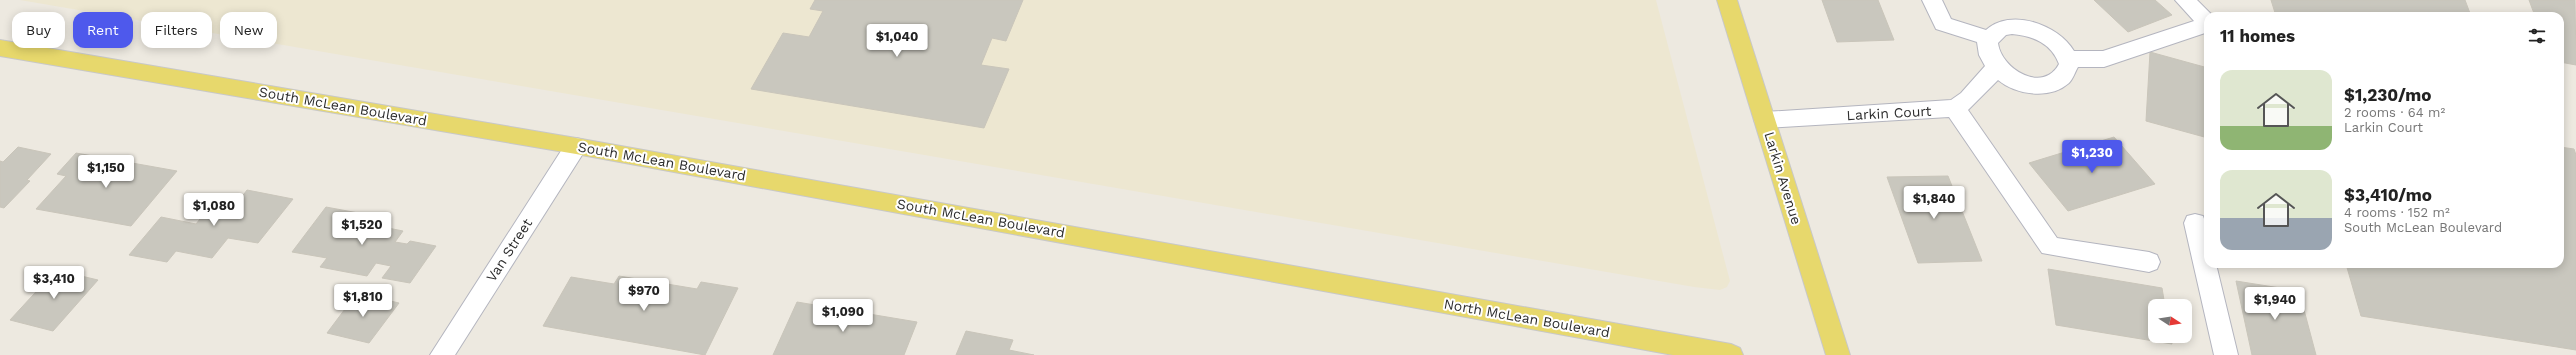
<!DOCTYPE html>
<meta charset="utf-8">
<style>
body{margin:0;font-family:"Work Sans",sans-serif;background:#f2f2f2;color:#222;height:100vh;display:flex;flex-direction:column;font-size:15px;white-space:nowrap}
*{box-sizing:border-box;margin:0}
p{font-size:13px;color:#767676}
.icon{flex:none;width:22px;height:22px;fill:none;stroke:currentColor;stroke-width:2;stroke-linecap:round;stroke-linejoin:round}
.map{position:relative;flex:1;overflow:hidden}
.sheet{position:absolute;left:2204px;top:12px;width:360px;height:256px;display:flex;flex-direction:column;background:#fff;border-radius:12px;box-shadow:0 2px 10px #0003}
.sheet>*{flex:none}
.top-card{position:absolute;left:12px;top:12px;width:380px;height:36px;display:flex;gap:8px}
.needle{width:26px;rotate:102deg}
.fabs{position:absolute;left:2148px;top:299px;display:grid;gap:8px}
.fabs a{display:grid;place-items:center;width:44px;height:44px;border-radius:8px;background:#fff;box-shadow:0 2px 10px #0003;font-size:20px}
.price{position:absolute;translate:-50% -34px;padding:0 9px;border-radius:4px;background:#fff;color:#222;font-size:13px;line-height:26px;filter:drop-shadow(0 1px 2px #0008)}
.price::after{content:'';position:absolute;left:50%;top:24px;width:12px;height:9px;margin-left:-6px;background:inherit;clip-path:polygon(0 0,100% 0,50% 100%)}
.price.current{background:#4e59ec;color:#fff}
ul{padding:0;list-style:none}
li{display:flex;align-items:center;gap:12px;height:100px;padding:0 16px}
li span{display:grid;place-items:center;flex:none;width:112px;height:80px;border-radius:12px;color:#555}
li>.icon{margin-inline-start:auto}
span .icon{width:48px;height:48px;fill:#fffc;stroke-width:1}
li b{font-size:17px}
h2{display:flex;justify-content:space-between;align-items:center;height:48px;padding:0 16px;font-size:17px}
.tag{padding:0 14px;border-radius:12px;background:#fff;box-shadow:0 2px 10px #0003;font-size:14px;line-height:36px}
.tag.current{background:#4e59ec;color:#fff}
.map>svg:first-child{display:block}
.education{fill:#ede7d1}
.building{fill:#c9c7be;stroke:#c9c5ba}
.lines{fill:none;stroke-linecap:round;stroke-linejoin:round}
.minor-casing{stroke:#b4b5bf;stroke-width:2}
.major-casing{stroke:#c8c8c8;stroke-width:2}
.minor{fill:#fff;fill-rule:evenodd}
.major{fill:#e7d86c;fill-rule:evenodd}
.labels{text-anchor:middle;stroke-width:4;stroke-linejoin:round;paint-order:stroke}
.street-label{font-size:14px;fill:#2d2d2d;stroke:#fff}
</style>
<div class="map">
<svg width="2576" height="355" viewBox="0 0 2576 355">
<rect width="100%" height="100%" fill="#ede9e0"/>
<path class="education" d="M 20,0 L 1656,0 L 1730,281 L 1727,287 L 1720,290 L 1694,287 Z"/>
<path class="building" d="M 815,0 L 1023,0 L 1006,41 L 992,38 L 981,65 L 1009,69 L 984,128 L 751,89 L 783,33 L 809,37 L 823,11 L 810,9 Z
M 1822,0 L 1878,0 L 1894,40 L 1837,42 Z
M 2094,0 L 2155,0 L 2172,15 L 2128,32 Z
M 2271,0 L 2465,0 L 2471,16 L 2276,16 Z
M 2529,0 L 2575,0 L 2576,65 L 2560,62 L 2560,16 L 2535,16 Z
M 2150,52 L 2208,68 L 2208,138 L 2146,121 Z
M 2114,137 L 2155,184 L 2068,211 L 2029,163 Z
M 18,147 L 51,154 L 27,180 L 30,181 L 4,208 L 0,207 L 0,161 L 3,162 Z
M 2560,147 L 2574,149 L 2576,155 L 2576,350 L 2361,316 L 2346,264 L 2560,264 Z
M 76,153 L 177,171 L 131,226 L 36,209 L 66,176 L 57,174 Z
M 1948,176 L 1982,261 L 1918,263 L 1887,177 Z
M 247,190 L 293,199 L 258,243 L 228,238 L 212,258 L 176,251 L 167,262 L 129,255 L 161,217 L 196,224 L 220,194 L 241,198 Z
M 326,207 L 369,215 L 363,223 L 403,231 L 395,242 L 407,244 L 410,241 L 436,246 L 410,283 L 382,278 L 391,266 L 376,263 L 367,276 L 320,267 L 327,258 L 292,252 Z
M 2048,269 L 2162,288 L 2165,306 L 2155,306 L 2155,336 L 2171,336 L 2172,344 L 2056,325 Z
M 56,270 L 98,280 L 53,331 L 10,320 Z
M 619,276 L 697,289 L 701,282 L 738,288 L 705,355 L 543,326 L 571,277 L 614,284 Z
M 2236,281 L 2299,291 L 2316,355 L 2252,355 Z
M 357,293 L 399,303 L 369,343 L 327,333 Z
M 797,302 L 917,322 L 904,355 L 773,355 Z
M 966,331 L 1013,340 L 1009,350 L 1034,355 L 956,355 Z"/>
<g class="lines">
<defs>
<path id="minor" d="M 1922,0 L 1942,0 L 1951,19 L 1986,30 C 2011,7 2059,25 2074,51 L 2103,51 L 2194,21 L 2175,0 L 2197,0 L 2213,16 L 2208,16 L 2208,32 L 2104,67 L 2078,67 C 2075,72 2073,79 2069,83 C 2050,100 2016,95 1998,80 L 1968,110 L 2057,238 L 2149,252 L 2157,255 L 2160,262 L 2157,269 L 2149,272 L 2042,253 L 1949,117 L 1765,128 L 1757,126 L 1754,120 L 1757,114 L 1765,112 L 1951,100 L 1961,93 L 1985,66 L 1979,55 L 1977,42 L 1936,29 ZM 2012,34 C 2033,36 2051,43 2059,64 C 2043,94 2001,69 1998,43 L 2006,35 Z
M 576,138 L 584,140 L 587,146 L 584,152 L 455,355 L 430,355 L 568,140 Z
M 2195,214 L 2203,216 L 2208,230 L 2208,264 L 2216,264 L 2238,355 L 2214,355 L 2184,223 L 2187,216 Z"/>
<path id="major" d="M 1717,0 L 1737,0 L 1850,355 L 1826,355 Z
M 0,40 L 576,138 L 1731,344 L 1740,348 L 1743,355 L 1673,355 L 576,154 L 0,56 Z"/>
</defs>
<use href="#minor" class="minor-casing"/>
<use href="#major" class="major-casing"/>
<use href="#minor" class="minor"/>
<use href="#major" class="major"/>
</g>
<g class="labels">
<g class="street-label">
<text transform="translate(343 106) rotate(10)" y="5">South McLean Boulevard</text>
<text transform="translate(1889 113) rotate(-3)" y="5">Larkin Court</text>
<text transform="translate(662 161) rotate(10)" y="5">South McLean Boulevard</text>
<text transform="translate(1783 178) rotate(73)" y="5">Larkin Avenue</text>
<text transform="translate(981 218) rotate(10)" y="5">South McLean Boulevard</text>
<text transform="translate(509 250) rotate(-57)" y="5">Van Street</text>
<text transform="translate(1527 318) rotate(10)" y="5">North McLean Boulevard</text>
</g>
</g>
</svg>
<div class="fabs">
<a><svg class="needle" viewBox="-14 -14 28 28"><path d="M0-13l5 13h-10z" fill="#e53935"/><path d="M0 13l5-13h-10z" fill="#767676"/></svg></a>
</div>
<b class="price" style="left:897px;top:58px">$1,040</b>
<b class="price current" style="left:2092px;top:174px">$1,230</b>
<b class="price" style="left:106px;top:189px">$1,150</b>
<b class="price" style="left:1934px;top:220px">$1,840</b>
<b class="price" style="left:214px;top:227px">$1,080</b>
<b class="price" style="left:362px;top:246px">$1,520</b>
<b class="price" style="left:54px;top:300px">$3,410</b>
<b class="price" style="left:644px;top:312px">$970</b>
<b class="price" style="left:363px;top:318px">$1,810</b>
<b class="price" style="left:2275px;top:321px">$1,940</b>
<b class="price" style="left:843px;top:333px">$1,090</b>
<div class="top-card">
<a class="tag">Buy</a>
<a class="tag current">Rent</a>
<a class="tag">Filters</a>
<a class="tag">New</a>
</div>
<section class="sheet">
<h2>11 homes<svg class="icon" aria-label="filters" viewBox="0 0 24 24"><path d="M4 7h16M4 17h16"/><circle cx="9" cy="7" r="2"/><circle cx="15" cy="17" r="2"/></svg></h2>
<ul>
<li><span style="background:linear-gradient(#dfe7d0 70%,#8fb573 0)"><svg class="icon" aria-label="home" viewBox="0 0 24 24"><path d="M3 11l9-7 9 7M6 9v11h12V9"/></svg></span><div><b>$1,230/mo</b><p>2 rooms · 64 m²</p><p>Larkin Court</p></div></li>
<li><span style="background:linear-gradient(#dfe7d0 60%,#9aa5b1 0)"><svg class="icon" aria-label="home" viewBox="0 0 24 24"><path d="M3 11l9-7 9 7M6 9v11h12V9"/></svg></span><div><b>$3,410/mo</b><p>4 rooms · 152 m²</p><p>South McLean Boulevard</p></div></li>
</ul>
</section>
</div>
